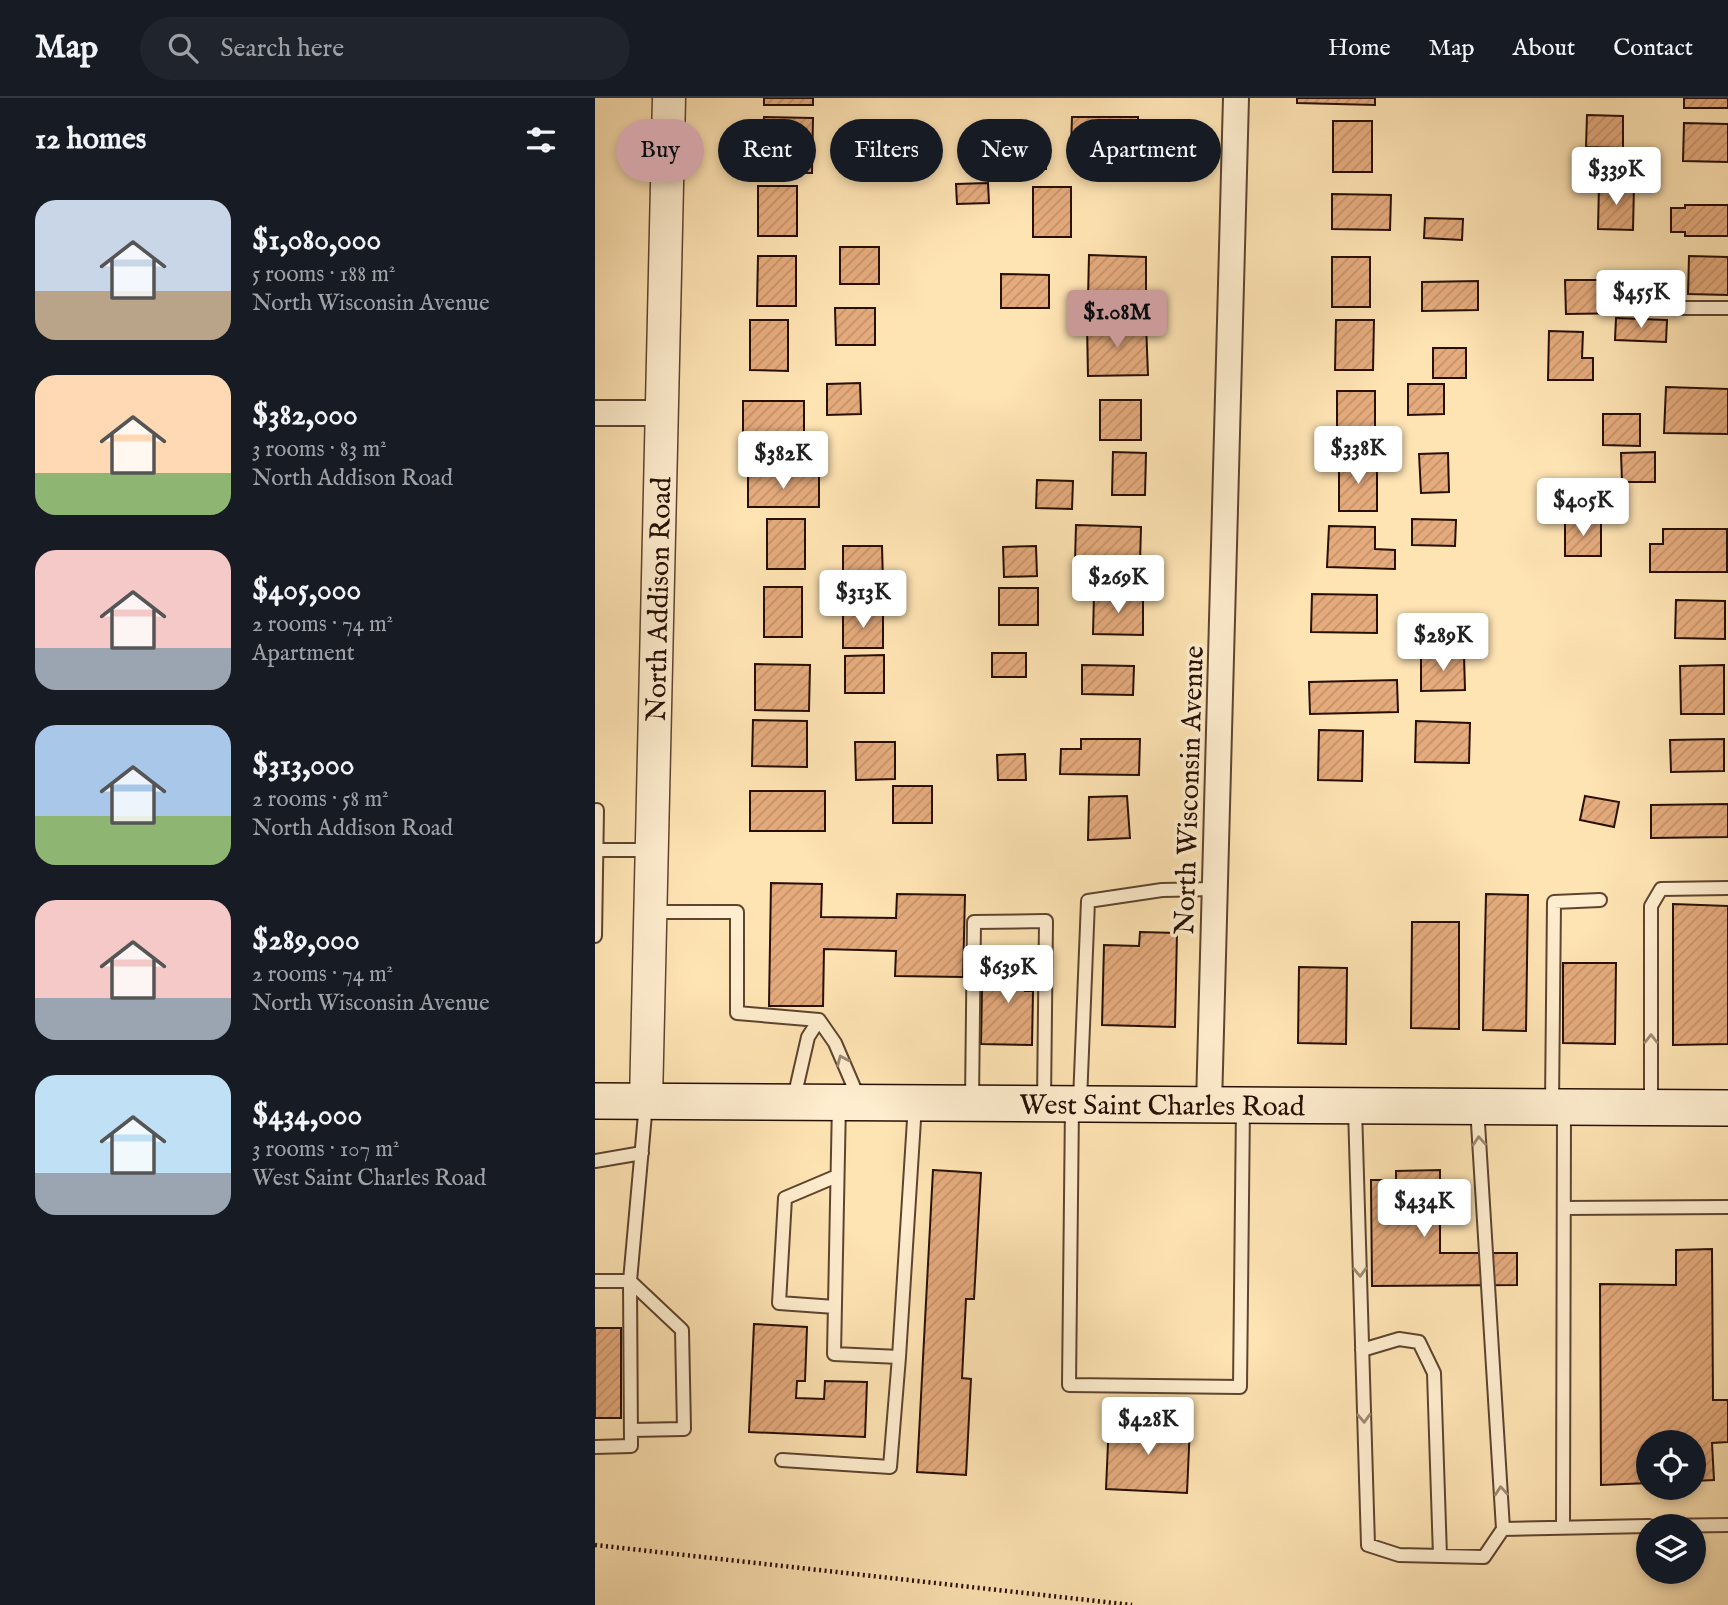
<!DOCTYPE html>
<meta charset="utf-8">
<style>
body{margin:0;font-family:"IM FELL English",serif;background:#20242c;color:#f1f3f6;height:100vh;display:flex;flex-direction:column;font-size:26px;white-space:nowrap}
*{box-sizing:border-box;margin:0}
p{font-size:23px;color:#9ea1a6}
.icon{flex:none;width:38px;height:38px;fill:none;stroke:currentColor;stroke-width:2;stroke-linecap:round;stroke-linejoin:round}
.map{position:relative;flex:1;overflow:hidden}
.sheet{display:flex;flex-direction:column;background:#171b24;width:595px}
.sheet>*{flex:none}
.top-card{position:absolute;left:21px;top:21px;width:665px;height:63px;display:flex;gap:14px}
.buttons{position:absolute;left:1041px;top:1332px;display:grid;gap:14px}
.buttons a{display:grid;place-items:center;width:70px;height:70px;border-radius:50%;background:#171b24;box-shadow:0 4px 10px #0003;font-size:35px}
.price{position:absolute;translate:-50% -60px;padding:0 16px;border-radius:7px;background:#fff;color:#222;font-size:23px;line-height:46px;filter:drop-shadow(0 2px 4px #0008)}
.price::after{content:'';position:absolute;left:50%;top:42px;width:21px;height:16px;margin-left:-10px;background:inherit;clip-path:polygon(0 0,100% 0,50% 100%)}
.price.current{background:#c59692;color:#111}
ul{padding:0;list-style:none}
li{display:flex;align-items:center;gap:21px;height:175px;padding:0 35px}
li span{display:grid;place-items:center;flex:none;width:196px;height:140px;border-radius:21px;color:#555}
li>.icon{margin-inline-start:auto}
span .icon{width:84px;height:84px;fill:#fffc;stroke-width:1}
li b{font-size:30px}
h2{display:flex;justify-content:space-between;align-items:center;height:84px;padding:0 35px;font-size:30px}
.tag{padding:0 24px;border-radius:32px;background:#171b24;box-shadow:0 4px 10px #0003;font-size:24px;line-height:63px}
.tag.current{background:#c59692;color:#111}
header{display:flex;align-items:center;gap:42px;box-sizing:border-box;height:98px;padding:0 35px;background:#171b24;border-bottom:2px solid #363941}
header strong{font-size:33px}
nav{display:flex;gap:38px;margin-inline-start:auto;font-size:24px}
.search{width:490px;height:63px;background:#20242c;display:flex;align-items:center;gap:18px;box-sizing:border-box;padding:0 24px;border-radius:38px;color:#9ea1a6;font-size:26px}
main{display:flex;flex:1;min-height:0}
.map>svg:first-child{display:block}
.building{fill:url(#building-hatch);stroke:#270f03;stroke-width:2}
.lines{fill:none;stroke-linecap:round;stroke-linejoin:round}
.service-casing{stroke:#5d442f;stroke-width:16}
.minor-casing{stroke:#5d442f;stroke-width:28}
.tertiary-casing{stroke:#5d442f;stroke-width:35}
.secondary-casing{stroke:#270f03;stroke-width:38}
.path{stroke:#270f03;stroke-width:4.5;stroke-dasharray:2 3.5;stroke-linecap:butt}
.service{stroke:#feedce;stroke-width:12}
.minor{stroke:#feedce;stroke-width:24}
.tertiary{stroke:#feedce;stroke-width:32}
.secondary{stroke:#feedce;stroke-width:35}
.oneway{stroke:#9d8973}
.labels{text-anchor:middle;stroke-width:7;stroke-linejoin:round;paint-order:stroke}
.street-label{font-size:28px;fill:#270f03;stroke:#feedce}
</style>
<header>
<strong>Map</strong>
<div class="search"><svg class="icon" aria-label="search" viewBox="0 0 24 24"><circle cx="10" cy="10" r="6"/><path d="M15 15l6 6"/></svg>Search here</div>
<nav><a>Home</a><a>Map</a><a>About</a><a>Contact</a></nav>
</header>
<main>
<section class="sheet">
<h2>12 homes<svg class="icon" aria-label="filters" viewBox="0 0 24 24"><path d="M4 7h16M4 17h16"/><circle cx="9" cy="7" r="2"/><circle cx="15" cy="17" r="2"/></svg></h2>
<ul>
<li><span style="background:linear-gradient(#c9d6e8 65%,#b9a48a 0)"><svg class="icon" aria-label="home" viewBox="0 0 24 24"><path d="M3 11l9-7 9 7M6 9v11h12V9"/></svg></span><div><b>$1,080,000</b><p>5 rooms · 188 m²</p><p>North Wisconsin Avenue</p></div></li>
<li><span style="background:linear-gradient(#ffd9b3 70%,#8fb573 0)"><svg class="icon" aria-label="home" viewBox="0 0 24 24"><path d="M3 11l9-7 9 7M6 9v11h12V9"/></svg></span><div><b>$382,000</b><p>3 rooms · 83 m²</p><p>North Addison Road</p></div></li>
<li><span style="background:linear-gradient(#f6c9c9 70%,#9aa5b1 0)"><svg class="icon" aria-label="home" viewBox="0 0 24 24"><path d="M3 11l9-7 9 7M6 9v11h12V9"/></svg></span><div><b>$405,000</b><p>2 rooms · 74 m²</p><p>Apartment</p></div></li>
<li><span style="background:linear-gradient(#a9c7e8 65%,#8fb573 0)"><svg class="icon" aria-label="home" viewBox="0 0 24 24"><path d="M3 11l9-7 9 7M6 9v11h12V9"/></svg></span><div><b>$313,000</b><p>2 rooms · 58 m²</p><p>North Addison Road</p></div></li>
<li><span style="background:linear-gradient(#f6c9c9 70%,#9aa5b1 0)"><svg class="icon" aria-label="home" viewBox="0 0 24 24"><path d="M3 11l9-7 9 7M6 9v11h12V9"/></svg></span><div><b>$289,000</b><p>2 rooms · 74 m²</p><p>North Wisconsin Avenue</p></div></li>
<li><span style="background:linear-gradient(#bfe0f5 70%,#9aa5b1 0)"><svg class="icon" aria-label="home" viewBox="0 0 24 24"><path d="M3 11l9-7 9 7M6 9v11h12V9"/></svg></span><div><b>$434,000</b><p>3 rooms · 107 m²</p><p>West Saint Charles Road</p></div></li>
</ul>
</section>
<div class="map">
<svg width="1133" height="1507" viewBox="0 0 1133 1507">
<defs>
<pattern id="building-hatch" width="6" height="6" patternUnits="userSpaceOnUse" patternTransform="scale(1.75)"><rect width="6" height="6" fill="#e5ab7d"/><path d="M-1 1l2-2M0 6l6-6M5 7l2-2" fill="none" stroke="#c4926a"/></pattern>
</defs>
<rect width="100%" height="100%" fill="#fee3b3"/>
<filter id="stains"><feTurbulence type="fractalNoise" baseFrequency=".00286" numOctaves="4"/><feColorMatrix values="0 0 0 0 .2 0 0 0 0 .09 0 0 0 0 .02 0 0 0 .5 -.17"/></filter>
<radialGradient id="worn" r=".72"><stop offset=".6" stop-color="#630" stop-opacity="0"/><stop offset="1" stop-color="#630" stop-opacity=".3"/></radialGradient>
<path class="building" d="M 169,0 L 218,0 L 218,7 L 169,7 Z
M 702,0 L 780,0 L 780,7 L 702,5 Z
M 1089,0 L 1133,0 L 1133,10 L 1089,10 Z
M 992,17 L 1028,18 L 1028,50 L 991,49 Z
M 169,19 L 218,20 L 217,75 L 167,74 Z
M 477,19 L 543,19 L 543,49 L 476,49 Z
M 738,23 L 777,23 L 777,74 L 738,74 Z
M 1089,25 L 1133,26 L 1133,64 L 1088,63 Z
M 421,43 L 451,43 L 451,71 L 420,71 Z
M 393,85 L 394,105 L 362,106 L 361,86 Z
M 1004,86 L 1039,87 L 1038,132 L 1003,131 Z
M 163,88 L 202,88 L 202,138 L 163,138 Z
M 438,89 L 476,89 L 476,139 L 438,139 Z
M 737,96 L 796,97 L 795,132 L 737,131 Z
M 1090,107 L 1133,107 L 1133,138 L 1090,138 L 1090,134 L 1076,134 L 1076,110 L 1090,110 Z
M 830,120 L 868,121 L 867,142 L 829,140 Z
M 245,149 L 284,149 L 284,186 L 245,186 Z
M 494,157 L 551,159 L 551,202 L 493,201 Z
M 163,158 L 201,158 L 201,208 L 162,208 Z
M 1094,158 L 1133,159 L 1133,197 L 1093,196 Z
M 737,159 L 775,159 L 775,209 L 737,209 Z
M 406,176 L 454,177 L 454,210 L 406,210 Z
M 970,182 L 1038,182 L 1038,215 L 971,216 Z
M 883,183 L 883,212 L 827,213 L 827,184 Z
M 240,210 L 280,210 L 280,247 L 241,247 Z
M 1021,220 L 1072,222 L 1071,244 L 1020,242 Z
M 155,222 L 193,222 L 193,273 L 155,272 Z
M 741,222 L 779,222 L 778,272 L 740,272 Z
M 551,225 L 553,277 L 493,278 L 492,226 Z
M 954,233 L 988,234 L 987,260 L 998,260 L 998,282 L 953,282 Z
M 838,250 L 871,250 L 871,280 L 838,280 Z
M 265,285 L 266,316 L 232,317 L 232,286 Z
M 813,286 L 849,286 L 849,316 L 813,317 Z
M 1071,289 L 1133,291 L 1133,336 L 1069,335 Z
M 742,293 L 780,293 L 780,343 L 742,343 Z
M 505,302 L 546,302 L 546,342 L 505,342 Z
M 148,303 L 209,303 L 209,343 L 148,343 Z
M 1008,316 L 1045,316 L 1045,348 L 1008,347 Z
M 518,354 L 551,355 L 550,397 L 517,397 Z
M 1060,354 L 1060,384 L 1027,384 L 1026,355 Z
M 853,355 L 854,394 L 826,395 L 824,356 Z
M 744,363 L 782,363 L 782,413 L 744,413 Z
M 153,376 L 224,377 L 224,409 L 153,409 Z
M 442,382 L 478,383 L 477,411 L 441,410 Z
M 1014,385 L 1014,415 L 955,416 L 955,387 Z
M 172,421 L 210,421 L 210,471 L 172,471 Z
M 817,421 L 861,422 L 860,448 L 817,447 Z
M 970,423 L 1006,423 L 1006,458 L 970,458 Z
M 481,427 L 546,429 L 545,465 L 480,463 Z
M 734,428 L 780,429 L 780,451 L 800,452 L 800,471 L 732,469 Z
M 1068,431 L 1132,431 L 1132,474 L 1055,474 L 1055,446 L 1068,446 Z
M 248,448 L 287,448 L 288,485 L 248,485 Z
M 441,448 L 442,478 L 409,479 L 408,449 Z
M 169,489 L 207,489 L 207,539 L 169,539 Z
M 404,490 L 443,490 L 443,527 L 404,527 Z
M 717,496 L 782,497 L 782,535 L 716,534 Z
M 499,497 L 548,498 L 548,537 L 498,536 Z
M 1081,502 L 1130,503 L 1130,541 L 1080,540 Z
M 248,513 L 288,513 L 288,550 L 248,550 Z
M 397,555 L 431,555 L 431,579 L 397,579 Z
M 289,557 L 289,595 L 250,595 L 250,558 Z
M 869,557 L 870,592 L 826,593 L 826,558 Z
M 160,566 L 215,567 L 214,613 L 160,612 Z
M 487,567 L 539,568 L 538,597 L 487,596 Z
M 1129,567 L 1129,616 L 1086,616 L 1085,568 Z
M 802,582 L 803,614 L 715,616 L 714,584 Z
M 158,622 L 212,623 L 212,669 L 157,668 Z
M 821,623 L 875,625 L 874,665 L 820,664 Z
M 724,632 L 768,633 L 767,683 L 723,682 Z
M 486,641 L 545,641 L 544,677 L 465,676 L 466,651 L 486,651 Z
M 1129,641 L 1129,673 L 1076,674 L 1075,642 Z
M 260,644 L 300,644 L 300,681 L 261,682 Z
M 430,656 L 431,682 L 403,682 L 402,657 Z
M 298,688 L 337,688 L 337,725 L 298,725 Z
M 155,693 L 230,693 L 230,733 L 155,733 Z
M 532,698 L 535,740 L 493,742 L 494,699 Z
M 990,698 L 1024,704 L 1019,729 L 985,722 Z
M 1133,706 L 1133,739 L 1056,740 L 1056,707 Z
M 176,785 L 227,786 L 226,819 L 301,820 L 302,796 L 370,797 L 368,879 L 300,878 L 301,853 L 229,851 L 228,908 L 174,908 Z
M 891,796 L 933,797 L 931,933 L 888,932 Z
M 1078,806 L 1133,808 L 1133,946 L 1078,947 Z
M 817,824 L 864,824 L 864,931 L 816,930 Z
M 545,834 L 582,835 L 580,929 L 507,927 L 509,847 L 544,848 Z
M 399,859 L 431,859 L 430,893 L 438,893 L 437,947 L 386,946 L 387,891 L 399,891 Z
M 968,865 L 1021,865 L 1020,946 L 968,945 Z
M 704,869 L 752,870 L 751,946 L 703,945 Z
M 338,1072 L 386,1075 L 379,1201 L 371,1201 L 367,1280 L 376,1281 L 371,1377 L 322,1374 Z
M 845,1072 L 845,1155 L 922,1155 L 922,1187 L 777,1188 L 776,1082 L 801,1082 L 801,1073 Z
M 1117,1151 L 1118,1302 L 1133,1302 L 1133,1344 L 1117,1345 L 1119,1382 L 1099,1383 L 1099,1344 L 1054,1344 L 1054,1385 L 1006,1387 L 1005,1186 L 1081,1187 L 1081,1152 Z
M 159,1226 L 212,1229 L 210,1283 L 202,1283 L 201,1300 L 229,1301 L 230,1283 L 272,1284 L 270,1339 L 154,1334 Z
M 0,1230 L 26,1230 L 26,1320 L 0,1320 Z
M 514,1323 L 595,1327 L 592,1395 L 511,1391 Z"/>
<g class="lines">
<defs>
<path id="service" d="M 1086,210 L 1133,210
M 1,752 L 57,752
M 56,814 L 142,814 L 142,915 L 224,922
M 0,838 L 2,712
M 224,922 L 240,945 L 264,1001
M 199,1000 L 213,939 L 224,922
M 377,1003 L 379,824 L 451,823 L 449,1003
M 485,1003 L 493,803 L 567,792 L 620,791
M 244,1005 L 239,1256 L 304,1259 L 320,1006
M 957,1006 L 959,804 L 1005,802
M 477,1007 L 474,1287 L 645,1289 L 648,1008
M 1056,1009 L 1056,808 L 1066,791 L 1133,790
M 760,1011 L 773,1447 L 804,1457 L 889,1459 L 908,1431 L 882,1009
M 0,1063 L 47,1055
M 969,1110 L 1133,1109
M 0,1183 L 35,1183 L 36,1348 L 0,1349
M 240,1209 L 184,1205 L 190,1100 L 242,1078
M 767,1252 L 804,1241 L 824,1244 L 839,1275 L 845,1458
M 36,1332 L 89,1331 L 87,1232 L 35,1183 L 51,1005
M 187,1362 L 295,1369 L 304,1259
M 1062,1428 L 1133,1427
M 968,1430 L 969,1010
M 908,1431 L 1054,1428"/>
<path id="minor" d="M 0,315 L 66,315
M 614,1007 L 641,0"/>
<g id="tertiary">
<path id="s1" d="M 51,1003 L 74,0"/>
</g>
<g id="secondary">
<path id="s2" d="M 0,1003 L 1133,1010"/>
</g>
</defs>
<use href="#service" class="service-casing"/>
<use href="#minor" class="minor-casing"/>
<use href="#tertiary" class="tertiary-casing"/>
<use href="#secondary" class="secondary-casing"/>
<path class="path" d="M 0,1447 L 537,1507"/>
<use href="#service" class="service"/>
<use href="#minor" class="minor"/>
<use href="#tertiary" class="tertiary"/>
<use href="#secondary" class="secondary"/>
</g>
<defs><path id="oneway-chevron" d="M-2-3.5L2.5 0L-2 3.5" fill="none" stroke-width="1.6" stroke-linecap="round" stroke-linejoin="round" transform="scale(1.75)"/></defs>
<g class="oneway">
<use href="#oneway-chevron" transform="translate(1056 941) rotate(-90)"/>
<use href="#oneway-chevron" transform="translate(247 962) rotate(-113)"/>
<use href="#oneway-chevron" transform="translate(884 1043) rotate(-94)"/>
<use href="#oneway-chevron" transform="translate(765 1174) rotate(88)"/>
<use href="#oneway-chevron" transform="translate(769 1320) rotate(88)"/>
<use href="#oneway-chevron" transform="translate(906 1393) rotate(-94)"/>
</g>
<g class="labels">
<g class="street-label">
<text dy="10" stroke="none"><textPath href="#s1" startOffset="502">North Addison Road</textPath></text>
<text transform="translate(593 692) rotate(-88)" y="10">North Wisconsin Avenue</text>
<text dy="10" stroke="none"><textPath href="#s2" startOffset="567">West Saint Charles Road</textPath></text>
</g>
</g>
<rect width="100%" height="100%" filter="url(#stains)"/>
<rect width="100%" height="100%" fill="url(#worn)"/>
</svg>
<div class="buttons">
<a><svg class="icon" aria-label="locate" viewBox="0 0 24 24"><circle cx="12" cy="12" r="6"/><path d="M12 2v4M12 18v4M2 12h4M18 12h4"/></svg></a>
<a><svg class="icon" aria-label="layers" viewBox="0 0 24 24"><path d="M12 4l9 5-9 5-9-5zM3 14l9 5 9-5"/></svg></a>
</div>
<b class="price" style="left:1021px;top:109px">$339K</b>
<b class="price" style="left:1046px;top:232px">$455K</b>
<b class="price current" style="left:522px;top:252px">$1.08M</b>
<b class="price" style="left:763px;top:388px">$338K</b>
<b class="price" style="left:188px;top:393px">$382K</b>
<b class="price" style="left:988px;top:440px">$405K</b>
<b class="price" style="left:523px;top:517px">$269K</b>
<b class="price" style="left:268px;top:532px">$313K</b>
<b class="price" style="left:848px;top:575px">$289K</b>
<b class="price" style="left:413px;top:907px">$639K</b>
<b class="price" style="left:829px;top:1141px">$434K</b>
<b class="price" style="left:553px;top:1359px">$428K</b>
<div class="top-card">
<a class="tag current">Buy</a>
<a class="tag">Rent</a>
<a class="tag">Filters</a>
<a class="tag">New</a>
<a class="tag">Apartment</a>
</div>
</div>
</main>
